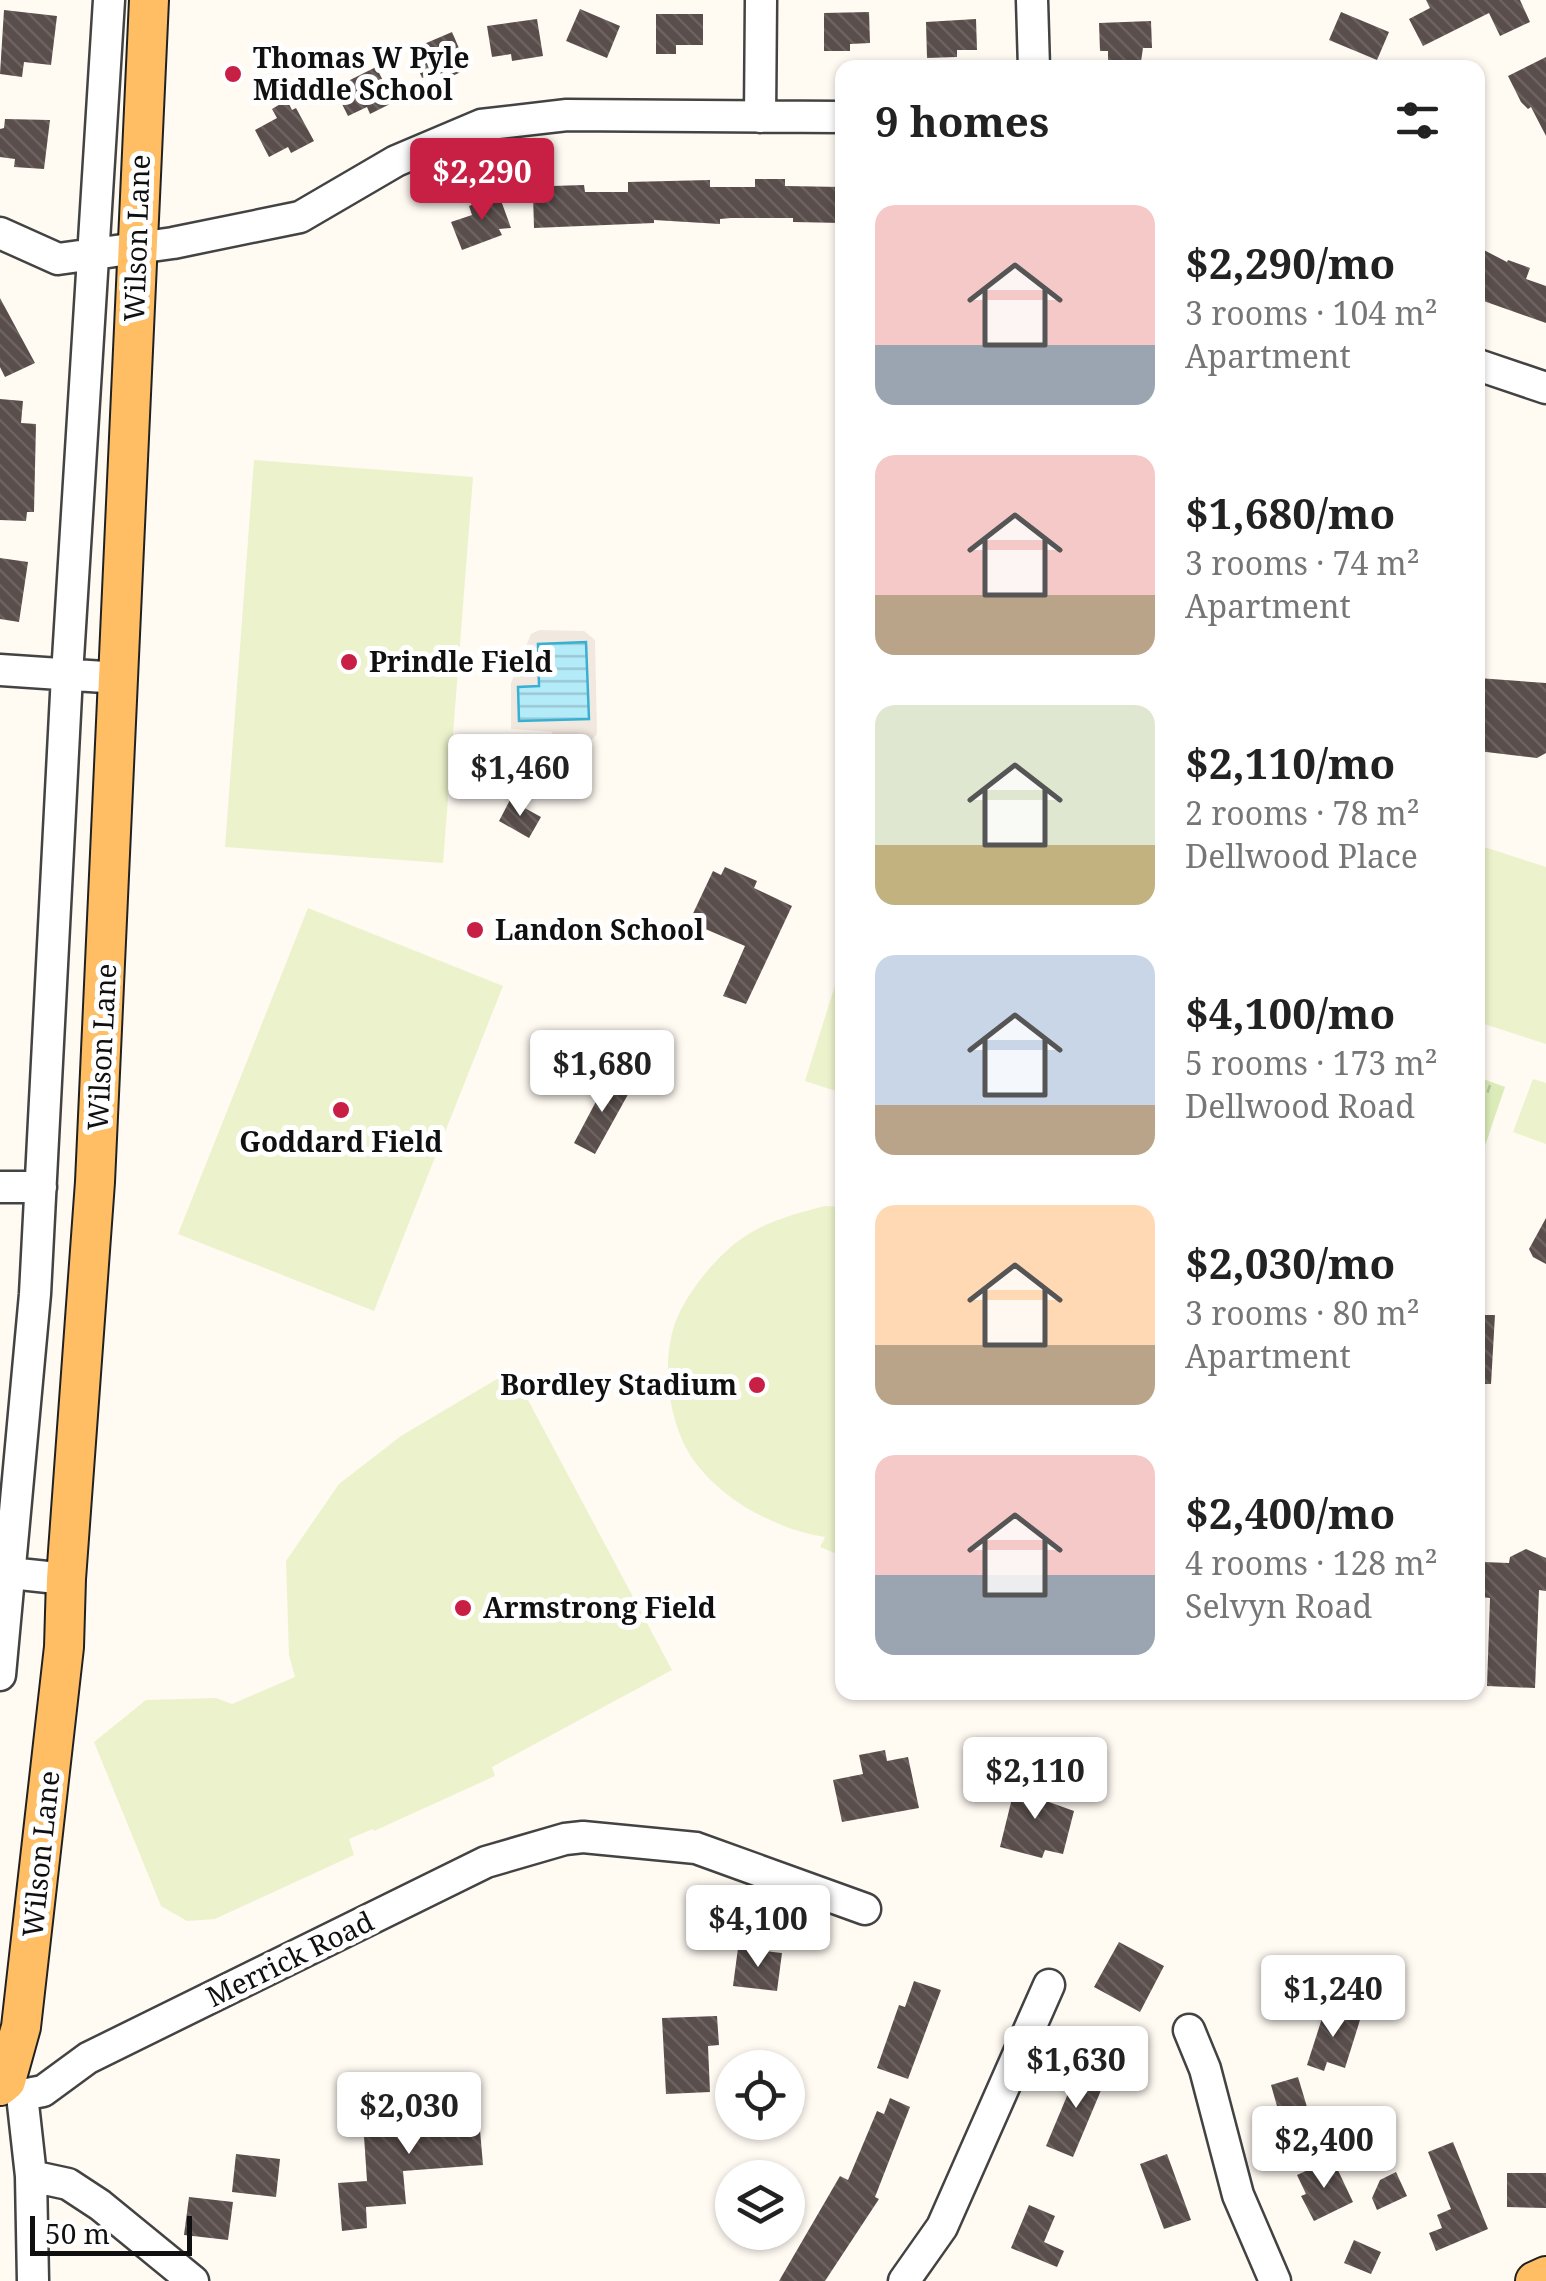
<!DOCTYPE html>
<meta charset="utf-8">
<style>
body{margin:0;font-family:"Noto Serif",serif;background:#f2f2f2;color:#222;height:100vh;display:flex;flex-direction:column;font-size:38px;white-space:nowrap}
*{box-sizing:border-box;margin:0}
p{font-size:32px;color:#767676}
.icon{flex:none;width:55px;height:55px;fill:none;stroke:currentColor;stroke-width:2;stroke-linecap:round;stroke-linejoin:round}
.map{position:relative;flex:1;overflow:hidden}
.sheet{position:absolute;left:835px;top:60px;width:650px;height:1640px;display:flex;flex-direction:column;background:#fff;border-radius:20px;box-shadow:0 2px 8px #0004}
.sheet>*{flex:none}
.buttons{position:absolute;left:715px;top:2050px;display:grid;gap:20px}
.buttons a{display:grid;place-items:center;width:90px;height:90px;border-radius:50%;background:#fff;box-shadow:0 2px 8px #0004;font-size:50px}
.scale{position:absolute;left:30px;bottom:25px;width:162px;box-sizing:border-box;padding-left:10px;border:5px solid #101010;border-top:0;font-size:28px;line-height:35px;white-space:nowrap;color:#101010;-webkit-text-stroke:8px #fff;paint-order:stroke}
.price{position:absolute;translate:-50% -85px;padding:0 22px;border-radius:10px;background:#fff;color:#222;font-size:32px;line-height:65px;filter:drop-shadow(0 2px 5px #0008)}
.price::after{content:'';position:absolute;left:50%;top:60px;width:30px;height:22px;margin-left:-15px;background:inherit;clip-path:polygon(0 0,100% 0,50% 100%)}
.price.on{background:#c81f44;color:#fff}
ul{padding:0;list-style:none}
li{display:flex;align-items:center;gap:30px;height:250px;padding:0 40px}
li span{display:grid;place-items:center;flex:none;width:280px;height:200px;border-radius:20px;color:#555}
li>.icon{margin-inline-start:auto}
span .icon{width:120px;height:120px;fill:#fffc;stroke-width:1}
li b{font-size:42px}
h2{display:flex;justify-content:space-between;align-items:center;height:120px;padding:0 40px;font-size:42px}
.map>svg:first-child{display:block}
.grass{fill:url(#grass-tufts)}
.pitch{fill:#ecf3cc}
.plaza{fill:#f1e9e0}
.water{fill:url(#water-rules);stroke:#37b0d4;stroke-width:2.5}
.building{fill:url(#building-back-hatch)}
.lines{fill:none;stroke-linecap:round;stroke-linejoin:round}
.minor-casing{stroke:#434343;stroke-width:35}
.major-casing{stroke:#212121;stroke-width:42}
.minor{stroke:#fff;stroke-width:30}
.major{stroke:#ffbe63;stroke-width:38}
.poi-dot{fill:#c81f44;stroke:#fff;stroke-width:4}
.labels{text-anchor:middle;stroke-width:10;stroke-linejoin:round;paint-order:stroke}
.poi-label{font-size:28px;font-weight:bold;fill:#101010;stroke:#fff;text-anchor:start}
.street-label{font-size:28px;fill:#101010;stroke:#fff}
</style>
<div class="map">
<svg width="1546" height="2281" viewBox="0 0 1546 2281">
<defs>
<pattern id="grass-tufts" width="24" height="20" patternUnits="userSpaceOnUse" patternTransform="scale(2.5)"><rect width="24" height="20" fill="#dcecb9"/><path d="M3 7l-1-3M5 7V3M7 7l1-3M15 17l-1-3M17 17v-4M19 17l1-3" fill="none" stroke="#bcc99e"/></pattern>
<pattern id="water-rules" width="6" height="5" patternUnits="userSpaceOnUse" patternTransform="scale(2.5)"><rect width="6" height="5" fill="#b4ebf9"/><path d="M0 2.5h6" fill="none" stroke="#9ac8d4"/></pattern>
<pattern id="building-back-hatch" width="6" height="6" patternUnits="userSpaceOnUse" patternTransform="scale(2.5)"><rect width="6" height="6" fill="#594e4b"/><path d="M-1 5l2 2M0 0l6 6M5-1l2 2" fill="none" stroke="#6c6361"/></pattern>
</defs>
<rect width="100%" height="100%" fill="#fffaf2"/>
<path class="grass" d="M 1478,1077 L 1505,1087 L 1478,1166 Z"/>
<path class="pitch" d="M 254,460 L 473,477 L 443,863 L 225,847 Z
M 1478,845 L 1546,867 L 1546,1044 L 1478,1022 Z
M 308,908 L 503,986 L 374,1311 L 178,1234 Z
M 842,963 L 842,1093 L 805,1081 Z
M 1533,1079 L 1546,1083 L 1546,1144 L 1513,1132 Z
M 825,1206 L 842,1207 L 842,1556 L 820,1547 L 825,1537 C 778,1530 723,1501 695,1462 C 668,1426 659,1358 678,1316 C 691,1287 720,1252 747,1235 C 771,1220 798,1213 825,1206 Z
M 512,1370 L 672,1670 L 492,1767 L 495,1776 L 374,1831 L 373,1829 L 349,1839 L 354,1855 L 215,1919 L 187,1921 L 161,1906 L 94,1742 L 146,1700 L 216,1698 L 232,1704 L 295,1677 L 289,1655 L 286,1561 L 339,1484 L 401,1436 Z"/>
<path class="plaza" d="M 539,630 L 584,631 L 595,640 L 597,734 L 588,744 L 554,744 L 552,732 L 511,729 L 511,683 L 531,634 Z"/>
<path class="water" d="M 586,642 L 589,719 L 519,721 L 518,687 L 539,686 L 538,644 Z"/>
<path class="building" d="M 1426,0 L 1520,0 L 1530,22 L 1500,36 L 1489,13 L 1423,46 L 1409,19 L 1430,8 Z
M 580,9 L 620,26 L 607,58 L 566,41 Z
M 4,10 L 57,16 L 51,65 L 24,62 L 22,77 L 0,74 Z
M 869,12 L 870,43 L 850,44 L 850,51 L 824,51 L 824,13 Z
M 1341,12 L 1389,32 L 1377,60 L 1329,40 Z
M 656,14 L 703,14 L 703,45 L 676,45 L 676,54 L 656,54 Z
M 537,19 L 543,56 L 512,61 L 511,54 L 492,57 L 487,26 Z
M 976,19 L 977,50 L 957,50 L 957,57 L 927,58 L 926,22 Z
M 1151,21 L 1152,48 L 1143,48 L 1140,68 L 1108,68 L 1108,51 L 1100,51 L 1099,23 Z
M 452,32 L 468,69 L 443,80 L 439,70 L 422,78 L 410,50 Z
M 1546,57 L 1546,136 L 1531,107 L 1528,109 L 1521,102 L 1508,76 Z
M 376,67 L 394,102 L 370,114 L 367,107 L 348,116 L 334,88 Z
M 287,100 L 292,110 L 296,108 L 314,141 L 291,153 L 288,147 L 269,157 L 255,130 L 277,118 L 272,109 Z
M 5,119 L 50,120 L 44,169 L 14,167 L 15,159 L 0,157 L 0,129 L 4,128 Z
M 755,179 L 785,179 L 785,186 L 842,187 L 842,223 L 793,222 L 793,218 L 731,218 L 720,219 L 720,224 L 654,220 L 654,223 L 534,228 L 533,194 L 553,193 L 552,186 L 584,185 L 585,192 L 628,192 L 628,182 L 710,180 L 710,187 L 755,187 Z
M 499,195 L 511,228 L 499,229 L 502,235 L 462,250 L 451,222 L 472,215 L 469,206 Z
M 1478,247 L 1507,262 L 1508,260 L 1530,268 L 1526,279 L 1546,286 L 1546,323 L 1478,299 Z
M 0,298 L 35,363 L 5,377 L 0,367 Z
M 0,399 L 23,401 L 21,423 L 36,424 L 34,512 L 27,512 L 26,521 L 0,520 Z
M 0,558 L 28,562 L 19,622 L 0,619 Z
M 1478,678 L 1546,683 L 1546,753 L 1537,758 L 1478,751 Z
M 510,800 L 541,817 L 529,838 L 499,821 Z
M 725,867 L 757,881 L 754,888 L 792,906 L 746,1004 L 723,996 L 745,946 L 689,922 L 713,871 L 721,875 Z
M 609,1077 L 631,1089 L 595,1154 L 574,1143 Z
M 1546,1218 L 1546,1264 L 1533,1257 L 1529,1249 Z
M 1478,1315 L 1495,1315 L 1491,1384 L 1478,1384 Z
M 1526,1549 L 1546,1558 L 1546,1591 L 1539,1590 L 1535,1688 L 1487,1686 L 1490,1598 L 1481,1597 L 1483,1562 L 1509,1563 L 1510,1557 Z
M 885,1750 L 887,1761 L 908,1757 L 919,1808 L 842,1822 L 833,1780 L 863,1774 L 859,1755 Z
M 1018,1774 L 1040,1779 L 1035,1797 L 1074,1811 L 1063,1854 L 1045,1850 L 1042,1858 L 1000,1847 Z
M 1119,1942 L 1164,1966 L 1140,2012 L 1094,1987 Z
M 738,1948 L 782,1953 L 777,1991 L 733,1986 Z
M 914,1981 L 941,1990 L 908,2079 L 877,2068 L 899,2005 L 905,2007 Z
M 1325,2009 L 1360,2020 L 1345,2068 L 1327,2062 L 1324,2071 L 1307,2065 Z
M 717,2016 L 719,2045 L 708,2046 L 710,2092 L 666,2094 L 662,2018 Z
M 1080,2065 L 1107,2076 L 1073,2157 L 1046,2146 Z
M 1298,2077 L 1316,2137 L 1288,2145 L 1271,2085 Z
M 890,2098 L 910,2107 L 875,2197 L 879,2199 L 825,2281 L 779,2281 L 840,2176 L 848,2180 L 877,2111 L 884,2114 Z
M 478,2107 L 483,2165 L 403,2171 L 406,2204 L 366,2207 L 367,2228 L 342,2231 L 338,2183 L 367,2181 L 364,2136 L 373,2135 L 372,2116 Z
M 1453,2142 L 1488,2229 L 1436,2251 L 1429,2233 L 1442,2228 L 1437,2215 L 1451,2209 L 1428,2152 Z
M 236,2154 L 280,2159 L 276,2197 L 232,2192 Z
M 1167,2154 L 1191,2220 L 1164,2229 L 1140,2164 Z
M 1323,2163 L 1325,2169 L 1335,2164 L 1353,2202 L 1314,2221 L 1301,2196 L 1306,2194 L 1297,2175 Z
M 1396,2172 L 1407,2196 L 1377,2210 L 1372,2198 L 1380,2180 Z
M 1507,2173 L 1546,2173 L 1546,2208 L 1507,2207 Z
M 189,2197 L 233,2202 L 228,2240 L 184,2235 Z
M 1029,2205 L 1055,2216 L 1044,2242 L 1064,2251 L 1057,2267 L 1011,2248 Z
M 1354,2240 L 1381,2252 L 1371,2274 L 1344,2263 Z"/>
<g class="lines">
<defs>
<path id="minor" d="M 1032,0 L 1034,68
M 760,117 L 761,0
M 0,233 L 58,259 L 173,243 L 300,217 L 396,161 L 481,125 L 567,115 L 842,117
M 1478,365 L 1546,388
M 0,670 L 119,678
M 0,1187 L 41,1187
M 0,1572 L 66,1579
M 0,1675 L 35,1294 L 67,675 L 109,0
M 1189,2030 L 1205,2069 L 1238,2195 L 1275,2281
M 6,2082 L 22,2095 L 31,2176 L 33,2281
M 22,2095 L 43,2091 L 88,2058 L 486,1862 L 565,1839 L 583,1837 L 696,1848 L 865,1909
M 31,2176 L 68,2184 L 100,2205 L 193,2281
M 904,2281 L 942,2227 L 1049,1985"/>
<path id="major" d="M 0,2086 L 6,2081 L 21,2027 L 64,1647 L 66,1579 L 95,1182 L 149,0
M 1535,2281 L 1546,2276"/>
</defs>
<use href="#minor" class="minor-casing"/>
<use href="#major" class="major-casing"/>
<use href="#minor" class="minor"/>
<use href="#major" class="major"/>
</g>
<g class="poi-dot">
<circle cx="233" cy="74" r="10"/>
<circle cx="349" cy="662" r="10"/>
<circle cx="475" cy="930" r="10"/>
<circle cx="341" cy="1110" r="10"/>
<circle cx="757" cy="1385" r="10"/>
<circle cx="463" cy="1608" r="10"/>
</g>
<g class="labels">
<g class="poi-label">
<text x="253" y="68">Thomas W Pyle<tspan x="253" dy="32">Middle School</tspan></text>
<text x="369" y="672">Prindle Field</text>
<text x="495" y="940">Landon School</text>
<text x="341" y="1152" text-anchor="middle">Goddard Field</text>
<text x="737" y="1395" text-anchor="end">Bordley Stadium</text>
<text x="483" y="1618">Armstrong Field</text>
</g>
<g class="street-label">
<text transform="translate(137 238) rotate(-88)" y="10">Wilson Lane</text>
<text transform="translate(102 1047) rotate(-87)" y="10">Wilson Lane</text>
<text transform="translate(41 1854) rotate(-84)" y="10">Wilson Lane</text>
<text transform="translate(290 1959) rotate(-26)" y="10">Merrick Road</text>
</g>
</g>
</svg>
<div class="buttons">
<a><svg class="icon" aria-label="locate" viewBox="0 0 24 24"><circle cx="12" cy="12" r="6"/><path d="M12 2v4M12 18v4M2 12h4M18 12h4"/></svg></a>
<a><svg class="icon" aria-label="layers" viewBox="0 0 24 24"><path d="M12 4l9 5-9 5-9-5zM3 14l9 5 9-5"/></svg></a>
</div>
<div class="scale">50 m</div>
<b class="price on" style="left:482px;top:223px">$2,290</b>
<b class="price" style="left:520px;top:819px">$1,460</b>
<b class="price" style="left:602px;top:1115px">$1,680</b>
<b class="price" style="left:1035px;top:1822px">$2,110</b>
<b class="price" style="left:758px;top:1970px">$4,100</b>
<b class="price" style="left:1333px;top:2040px">$1,240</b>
<b class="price" style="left:1076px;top:2111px">$1,630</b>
<b class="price" style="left:409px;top:2157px">$2,030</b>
<b class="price" style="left:1324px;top:2191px">$2,400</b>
<section class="sheet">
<h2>9 homes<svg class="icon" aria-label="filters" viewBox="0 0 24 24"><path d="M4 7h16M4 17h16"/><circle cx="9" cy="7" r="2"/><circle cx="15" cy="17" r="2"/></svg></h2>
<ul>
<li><span style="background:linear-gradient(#f6c9c9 70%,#9aa5b1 0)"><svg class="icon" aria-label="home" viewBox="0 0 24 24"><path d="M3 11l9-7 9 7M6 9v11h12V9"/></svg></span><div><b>$2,290/mo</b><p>3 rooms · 104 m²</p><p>Apartment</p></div></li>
<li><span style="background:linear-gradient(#f6c9c9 70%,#b9a48a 0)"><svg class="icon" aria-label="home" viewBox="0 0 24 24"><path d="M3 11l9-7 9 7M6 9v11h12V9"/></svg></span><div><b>$1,680/mo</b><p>3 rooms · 74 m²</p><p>Apartment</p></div></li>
<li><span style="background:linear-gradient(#dfe7d0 70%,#c2b280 0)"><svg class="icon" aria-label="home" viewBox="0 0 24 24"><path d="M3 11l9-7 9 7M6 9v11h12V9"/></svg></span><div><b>$2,110/mo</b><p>2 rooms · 78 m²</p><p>Dellwood Place</p></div></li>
<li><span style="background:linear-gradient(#c9d6e8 75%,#b9a48a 0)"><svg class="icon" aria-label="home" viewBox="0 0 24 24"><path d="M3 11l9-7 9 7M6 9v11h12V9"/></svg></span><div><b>$4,100/mo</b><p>5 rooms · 173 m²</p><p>Dellwood Road</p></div></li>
<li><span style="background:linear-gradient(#ffd9b3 70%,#b9a48a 0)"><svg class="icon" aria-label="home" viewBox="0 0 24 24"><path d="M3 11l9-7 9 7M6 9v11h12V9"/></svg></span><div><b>$2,030/mo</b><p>3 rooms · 80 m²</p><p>Apartment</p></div></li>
<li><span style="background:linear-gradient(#f6c9c9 60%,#9aa5b1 0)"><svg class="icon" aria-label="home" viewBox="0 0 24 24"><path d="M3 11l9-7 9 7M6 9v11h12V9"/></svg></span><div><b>$2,400/mo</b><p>4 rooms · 128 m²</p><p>Selvyn Road</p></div></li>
</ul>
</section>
</div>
